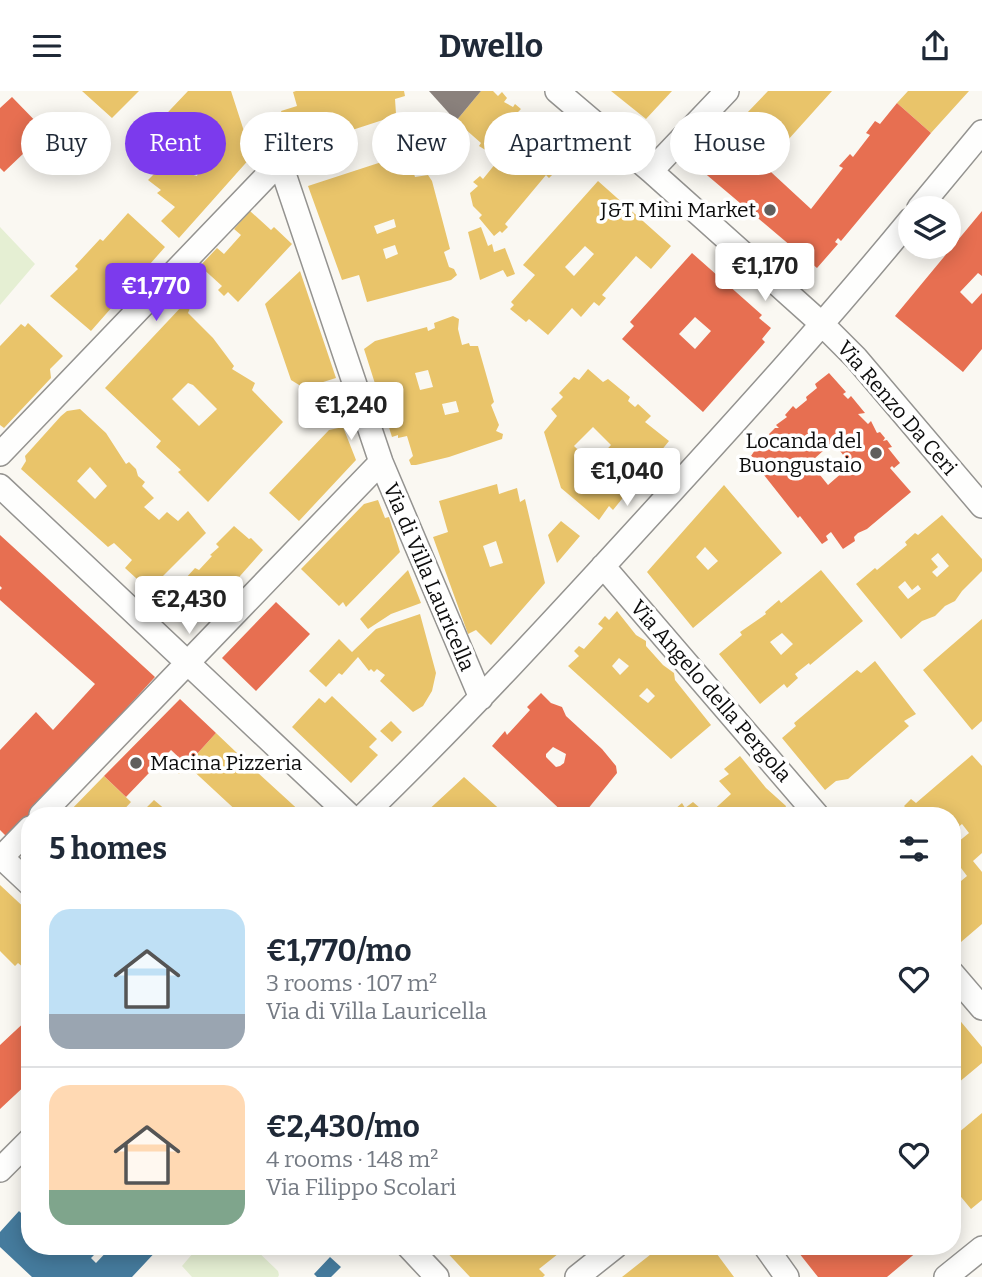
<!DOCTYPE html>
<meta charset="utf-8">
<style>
body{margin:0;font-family:Bitter,serif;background:#f6f6f7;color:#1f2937;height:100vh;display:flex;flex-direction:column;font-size:26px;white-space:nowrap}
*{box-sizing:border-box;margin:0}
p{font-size:23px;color:#747a83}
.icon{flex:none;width:38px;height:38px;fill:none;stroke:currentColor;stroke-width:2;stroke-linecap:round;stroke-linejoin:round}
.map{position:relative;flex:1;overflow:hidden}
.side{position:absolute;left:21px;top:716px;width:940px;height:448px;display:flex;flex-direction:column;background:#fff;border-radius:28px;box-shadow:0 4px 18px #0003}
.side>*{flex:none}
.guide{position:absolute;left:21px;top:21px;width:942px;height:63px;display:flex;gap:14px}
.tools{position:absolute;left:898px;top:105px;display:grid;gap:14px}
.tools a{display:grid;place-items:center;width:63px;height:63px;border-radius:50%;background:#fff;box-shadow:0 4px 18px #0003;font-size:35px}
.price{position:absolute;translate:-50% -60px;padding:0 16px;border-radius:7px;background:#fff;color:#222;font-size:23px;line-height:46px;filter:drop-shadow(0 2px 4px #0008)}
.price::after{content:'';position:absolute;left:50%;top:42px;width:21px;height:16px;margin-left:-10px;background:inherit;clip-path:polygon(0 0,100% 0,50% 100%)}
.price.selected{background:#7c3aed;color:#fff}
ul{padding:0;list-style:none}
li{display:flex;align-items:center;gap:21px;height:175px;padding:0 28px}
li+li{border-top:2px solid #e0e1e3}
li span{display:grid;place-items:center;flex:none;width:196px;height:140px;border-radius:21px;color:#555}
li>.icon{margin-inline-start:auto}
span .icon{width:84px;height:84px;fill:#fffc;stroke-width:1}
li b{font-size:30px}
h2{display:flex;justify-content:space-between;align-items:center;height:84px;padding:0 28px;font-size:30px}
.pill{padding:0 24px;border-radius:32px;background:#fff;box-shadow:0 4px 18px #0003;font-size:24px;line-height:63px}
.pill.selected{background:#7c3aed;color:#fff}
header{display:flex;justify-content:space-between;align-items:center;height:91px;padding:0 28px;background:#fff;font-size:32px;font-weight:700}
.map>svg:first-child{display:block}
.green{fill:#e5efd3}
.homes{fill:#e9c46a;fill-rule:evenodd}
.shops{fill:#e76f51;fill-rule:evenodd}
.public{fill:#457b9d}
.industry{fill:#8a817c}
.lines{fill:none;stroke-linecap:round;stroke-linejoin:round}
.street-casing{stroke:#949390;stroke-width:26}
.street{stroke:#fefefd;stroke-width:23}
.poi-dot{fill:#605f5d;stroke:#fff;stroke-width:2.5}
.labels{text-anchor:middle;stroke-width:7;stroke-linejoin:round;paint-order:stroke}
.poi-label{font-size:21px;fill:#0d0d0d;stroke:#fff;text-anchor:end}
.street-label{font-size:21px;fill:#0d0d0d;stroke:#fff}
</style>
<header><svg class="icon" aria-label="menu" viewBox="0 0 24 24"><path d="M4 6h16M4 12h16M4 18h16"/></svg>Dwello<svg class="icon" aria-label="share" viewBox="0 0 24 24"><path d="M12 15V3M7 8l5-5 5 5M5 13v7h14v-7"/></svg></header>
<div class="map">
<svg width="982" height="1186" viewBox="0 0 982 1186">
<rect width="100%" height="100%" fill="#faf8f2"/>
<path class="green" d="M 0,136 L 35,173 L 0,214 Z
M 199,1155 L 252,1155 L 278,1180 L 279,1184 L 278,1186 L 192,1186 L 182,1175 Z"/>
<path class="homes" d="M 82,0 L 139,0 L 112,27 Z
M 188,0 L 231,0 L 252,65 L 179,147 L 161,130 L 175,116 L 157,102 L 161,99 L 148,89 L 156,81 L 148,73 L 151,70 L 135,56 ZM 193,33 L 213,38 L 207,53 L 188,47 ZM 182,65 L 202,71 L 197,85 L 176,79 Z
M 296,0 L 404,0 L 405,5 L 395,8 L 396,23 L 389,27 L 294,58 L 281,20 L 297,15 L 293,1 Z
M 481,0 L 493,0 L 498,5 L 502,1 L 507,7 L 504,11 L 513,16 L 515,13 L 521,18 L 518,21 L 534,34 L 537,31 L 544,38 L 540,41 L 553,51 L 556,49 L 564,56 L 561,59 L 565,65 L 553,78 L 556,80 L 549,87 L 546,84 L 505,133 L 508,136 L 502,142 L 500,140 L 494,145 L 479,127 L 482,124 L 473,115 L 470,102 L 478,95 L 473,91 L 480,85 L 483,88 L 500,67 L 490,57 L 487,60 L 479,55 L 481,52 L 456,30 Z
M 611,0 L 672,0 L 646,28 Z
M 768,0 L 832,0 L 787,50 L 778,52 L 746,23 Z
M 908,0 L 969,0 L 931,42 L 897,12 Z
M 400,65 L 406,65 L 410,70 L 415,86 L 428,84 L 432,90 L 450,158 L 444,161 L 449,176 L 454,178 L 457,184 L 451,189 L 367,211 L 359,184 L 342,189 L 308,95 ZM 394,128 L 396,136 L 377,143 L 374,135 ZM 395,154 L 398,163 L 386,168 L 383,158 Z
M 598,90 L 671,155 L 651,178 L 636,165 L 602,204 L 606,207 L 599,215 L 594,211 L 581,226 L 572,217 L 548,244 L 529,228 L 526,231 L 510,218 L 514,214 L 511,211 L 535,184 L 523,174 ZM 585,155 L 594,163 L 574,185 L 565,176 Z
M 250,120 L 271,139 L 274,136 L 292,153 L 238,211 L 228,201 L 224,205 L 218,199 L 222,195 L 200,175 L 217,157 L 224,163 L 241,144 L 234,138 Z
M 128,122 L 165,156 L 91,240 L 50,205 L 78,178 L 75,175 L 100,148 L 103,150 Z
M 481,136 L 488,155 L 492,153 L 494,161 L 505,157 L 515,183 L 507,186 L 503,179 L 480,189 L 468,141 Z
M 300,180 L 336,287 L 304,297 L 291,289 L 265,213 Z
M 183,214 L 190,217 L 188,222 L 213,247 L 234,275 L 232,278 L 255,292 L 252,299 L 283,331 L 208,411 L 178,381 L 181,379 L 156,356 L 161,350 L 105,297 ZM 188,292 L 193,294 L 217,318 L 199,335 L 172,308 Z
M 453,225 L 459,228 L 458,238 L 462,254 L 469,252 L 470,255 L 478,255 L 494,311 L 491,314 L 499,334 L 496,340 L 503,343 L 502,348 L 449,366 L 416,374 L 411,374 L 409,369 L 413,365 L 407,345 L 398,347 L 398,344 L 392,346 L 364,258 L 375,250 L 427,236 L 428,240 L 435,237 L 434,232 ZM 428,279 L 433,296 L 420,299 L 415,282 ZM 456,310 L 459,321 L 445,324 L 442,313 Z
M 28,232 L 63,265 L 50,278 L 51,287 L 4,337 L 0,334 L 0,255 L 21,233 L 25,236 Z
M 588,278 L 603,291 L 608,288 L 630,306 L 628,310 L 635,316 L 638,313 L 651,325 L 645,331 L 669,350 L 613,419 L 609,415 L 599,429 L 561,397 L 544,341 L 557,325 L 551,318 L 563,306 L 559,302 L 574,286 L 579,289 ZM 593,336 L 611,354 L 593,373 L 574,355 Z
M 80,318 L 106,342 L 126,373 L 129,371 L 136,378 L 138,385 L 145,391 L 142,395 L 154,407 L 144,416 L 159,429 L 167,421 L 178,430 L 188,420 L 206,442 L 149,499 L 125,477 L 132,469 L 114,452 L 108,456 L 21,378 L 26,370 L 25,365 L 61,325 L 67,320 ZM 90,376 L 107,395 L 95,408 L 77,390 Z
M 343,336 L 356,369 L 299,430 L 269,402 L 329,339 Z
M 497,393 L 499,403 L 517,397 L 520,411 L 525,408 L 545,492 L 491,554 L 476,539 L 468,543 L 433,446 L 448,441 L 439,410 ZM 496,450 L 503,472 L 490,476 L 483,455 Z
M 724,394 L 782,462 L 693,537 L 647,481 ZM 705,456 L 718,470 L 708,479 L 696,466 Z
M 378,409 L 385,427 L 389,426 L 400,461 L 346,516 L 343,511 L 339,515 L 301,478 L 364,413 Z
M 942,424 L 982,468 L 982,480 L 962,500 L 955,510 L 945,515 L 935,525 L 922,530 L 901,548 L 856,493 L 875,477 L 877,479 L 907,454 L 905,451 L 915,442 L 918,444 ZM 938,462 L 949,475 L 937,486 L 932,481 L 938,476 L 931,468 ZM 905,490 L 912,499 L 918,494 L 921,498 L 908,508 L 898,496 Z
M 561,430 L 580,445 L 557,472 L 548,444 Z
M 234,435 L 249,448 L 251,447 L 263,459 L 201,529 L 199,528 L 190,537 L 167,514 L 187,490 L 185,488 L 195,477 L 199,479 L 212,465 L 210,464 L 219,456 L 216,453 Z
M 408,479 L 421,512 L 391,523 L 368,538 L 360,528 Z
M 821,479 L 863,530 L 810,574 L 809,572 L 795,583 L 798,587 L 787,597 L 784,593 L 760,613 L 719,563 L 742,544 L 740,541 L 766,523 L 765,521 L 779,509 L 781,512 ZM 782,542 L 793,553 L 781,564 L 770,551 Z
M 617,520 L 636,544 L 646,550 L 646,555 L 663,574 L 674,582 L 675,589 L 711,634 L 671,668 L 568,575 L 579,565 L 574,560 L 579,555 L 584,558 L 603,537 L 598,533 L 605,525 L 609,529 ZM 619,567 L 629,575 L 620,584 L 612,575 ZM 647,597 L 655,605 L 648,612 L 639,605 Z
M 420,523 L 436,582 L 432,600 L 423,615 L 413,621 L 380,590 L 385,584 L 377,578 L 374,581 L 371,578 L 369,580 L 358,566 L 342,584 L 339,582 L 326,596 L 309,580 L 339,548 L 352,561 L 376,538 Z
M 982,528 L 982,630 L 972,639 L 923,579 Z
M 875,570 L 916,623 L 904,630 L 909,635 L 848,688 L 836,690 L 825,699 L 782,647 L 796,635 L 794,632 L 857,579 L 861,582 Z
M 332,605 L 377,648 L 369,656 L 378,664 L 351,692 L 292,636 L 319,607 L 325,612 Z
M 391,630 L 402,641 L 392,651 L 380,640 Z
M 216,642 L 257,681 L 304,724 L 241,724 L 187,674 Z
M 972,664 L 982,675 L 982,762 L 973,770 L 982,781 L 982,833 L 961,851 L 952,840 L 952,791 L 955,795 L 967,785 L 961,777 L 952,785 L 952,744 L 958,751 L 969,742 L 962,733 L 952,741 L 952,724 L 900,724 L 907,718 L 904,715 L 911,708 L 916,712 Z
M 177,665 L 187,674 L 179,683 L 169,673 Z
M 740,665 L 766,697 L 786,715 L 783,724 L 668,724 L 682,712 L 685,717 L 693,711 L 708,724 L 731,703 L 719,690 L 729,683 L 724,678 Z
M 104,685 L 131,711 L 119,724 L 66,724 Z
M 464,686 L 506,724 L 423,724 Z
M 154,709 L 167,720 L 163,724 L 145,724 L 142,721 Z
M 0,794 L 30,822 L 30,882 L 18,872 L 15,875 L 0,860 Z
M 952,920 L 982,956 L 982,972 L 952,997 Z
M 982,1022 L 982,1109 L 971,1118 L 952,1095 L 952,1047 Z
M 441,1155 L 568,1155 L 539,1178 L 545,1184 L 543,1186 L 470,1186 Z
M 658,1155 L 711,1155 L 734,1186 L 622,1186 L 660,1156 Z"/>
<path class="shops" d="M 12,6 L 46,41 L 4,81 L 0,77 L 0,17 Z
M 897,12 L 931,42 L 841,150 L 838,147 L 835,151 L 838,153 L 817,177 L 695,74 L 746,23 L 778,52 L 760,71 L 811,118 L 843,77 L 839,75 L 850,63 L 853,66 L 870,44 L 866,42 L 875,30 L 880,33 Z
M 982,120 L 982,185 L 978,182 L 960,201 L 972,213 L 982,202 L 982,258 L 963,281 L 895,225 Z
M 692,162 L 762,224 L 759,227 L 771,237 L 762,248 L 765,251 L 703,321 L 622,248 L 634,235 L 630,231 ZM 695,226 L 711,240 L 695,258 L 679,243 Z
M 829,282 L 846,301 L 843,303 L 848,308 L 851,305 L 865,322 L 858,323 L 868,333 L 871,330 L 877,342 L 880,341 L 885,347 L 883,350 L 887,349 L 892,356 L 888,357 L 900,372 L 894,377 L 892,375 L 890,377 L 911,401 L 867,438 L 858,442 L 854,446 L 855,450 L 843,458 L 831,441 L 826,445 L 828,449 L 822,453 L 800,425 L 798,427 L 752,369 L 754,367 L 751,365 L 757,356 L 762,355 L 760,353 L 765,348 L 769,349 L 771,346 L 769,343 L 775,337 L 779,337 L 776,334 L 787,326 L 785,324 L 793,315 L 796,318 L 807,309 L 806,306 L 817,297 L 815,293 ZM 833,351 L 851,374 L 828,394 L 808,369 L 814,368 Z
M 0,444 L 155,586 L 8,747 L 0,739 L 0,659 L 36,621 L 53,639 L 95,593 L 0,509 L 0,499 L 2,497 L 0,495 Z
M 276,511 L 310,543 L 256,600 L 222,567 Z
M 541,602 L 551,612 L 562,616 L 566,625 L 602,658 L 616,675 L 617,682 L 583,724 L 566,724 L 492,655 L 505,640 L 507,644 L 530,619 L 527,616 ZM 553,656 L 566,663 L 564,672 L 560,675 L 556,676 L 546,666 L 546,663 Z
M 180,608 L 216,642 L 187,674 L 171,659 L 126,706 L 104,685 Z
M 30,926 L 30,990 L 0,1018 L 0,954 Z
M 799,1155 L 856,1155 L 861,1160 L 867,1155 L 924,1155 L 887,1186 L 818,1186 L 795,1157 Z"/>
<path class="public" d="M 30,1108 L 30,1155 L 84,1155 L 94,1164 L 91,1167 L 96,1172 L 112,1155 L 161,1155 L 132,1186 L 32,1186 L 0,1156 L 0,1141 L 19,1120 L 21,1122 L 28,1115 L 26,1112 Z
M 166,1155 L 179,1155 L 173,1160 Z
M 330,1166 L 341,1176 L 331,1186 L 317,1186 L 314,1183 Z"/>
<path class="industry" d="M 429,0 L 481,0 L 456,30 Z"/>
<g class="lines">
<defs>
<path id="street" d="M 557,0 L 651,80 L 823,234 L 856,267 L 982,415
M 651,80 L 727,0
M 919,117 L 982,41
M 0,363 L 280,71 L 381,371 L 481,607
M 0,395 L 349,724
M 603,475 L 817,724
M 41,724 L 381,371
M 364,724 C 464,627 558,525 652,422 C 740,326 827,230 910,129
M 0,765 L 30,793
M 0,768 L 30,737
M 952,882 L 982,917
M 0,1079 L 30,1049
M 408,1155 L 437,1186
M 765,1155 L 787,1186
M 577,1186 L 616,1155
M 946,1186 L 982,1157"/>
</defs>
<use href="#street" class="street-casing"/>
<use href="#street" class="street"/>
</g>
<g class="poi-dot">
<circle cx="770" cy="119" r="7"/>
<circle cx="876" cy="362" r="7"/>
<circle cx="136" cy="672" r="7"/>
</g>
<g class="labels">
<g class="poi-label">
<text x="756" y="126">J&amp;T Mini Market</text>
<text x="862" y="357">Locanda del<tspan x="862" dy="24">Buongustaio</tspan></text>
<text x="150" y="679" text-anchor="start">Macina Pizzeria</text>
</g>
<g class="street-label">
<text transform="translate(897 317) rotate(49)" y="7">Via Renzo Da Ceri</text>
<text transform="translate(429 486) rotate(67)" y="7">Via di Villa Lauricella</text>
<text transform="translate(711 600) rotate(49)" y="7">Via Angelo della Pergola</text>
</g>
</g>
</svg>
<div class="tools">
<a><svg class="icon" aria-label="layers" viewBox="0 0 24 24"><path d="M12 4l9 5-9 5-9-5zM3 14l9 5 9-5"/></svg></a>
</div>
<b class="price" style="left:765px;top:212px">€1,170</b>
<b class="price selected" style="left:156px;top:232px">€1,770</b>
<b class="price" style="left:351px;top:351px">€1,240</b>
<b class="price" style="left:627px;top:417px">€1,040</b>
<b class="price" style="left:189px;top:545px">€2,430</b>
<div class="guide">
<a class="pill">Buy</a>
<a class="pill selected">Rent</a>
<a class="pill">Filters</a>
<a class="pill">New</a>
<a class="pill">Apartment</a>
<a class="pill">House</a>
</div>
<section class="side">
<h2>5 homes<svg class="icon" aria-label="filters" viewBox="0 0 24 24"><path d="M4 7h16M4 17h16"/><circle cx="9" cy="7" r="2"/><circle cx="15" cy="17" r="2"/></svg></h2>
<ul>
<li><span style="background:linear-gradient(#bfe0f5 75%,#9aa5b1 0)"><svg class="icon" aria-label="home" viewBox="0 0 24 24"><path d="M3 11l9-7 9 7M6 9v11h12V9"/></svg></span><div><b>€1,770/mo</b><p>3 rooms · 107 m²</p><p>Via di Villa Lauricella</p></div><svg class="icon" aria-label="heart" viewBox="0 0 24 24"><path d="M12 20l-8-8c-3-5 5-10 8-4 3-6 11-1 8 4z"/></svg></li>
<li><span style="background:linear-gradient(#ffd9b3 75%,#7fa58c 0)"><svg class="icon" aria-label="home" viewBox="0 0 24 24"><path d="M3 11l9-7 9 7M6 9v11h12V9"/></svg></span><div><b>€2,430/mo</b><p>4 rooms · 148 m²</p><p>Via Filippo Scolari</p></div><svg class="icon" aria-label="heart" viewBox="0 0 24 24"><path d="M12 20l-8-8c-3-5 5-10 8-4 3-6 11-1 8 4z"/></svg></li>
</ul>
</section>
</div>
